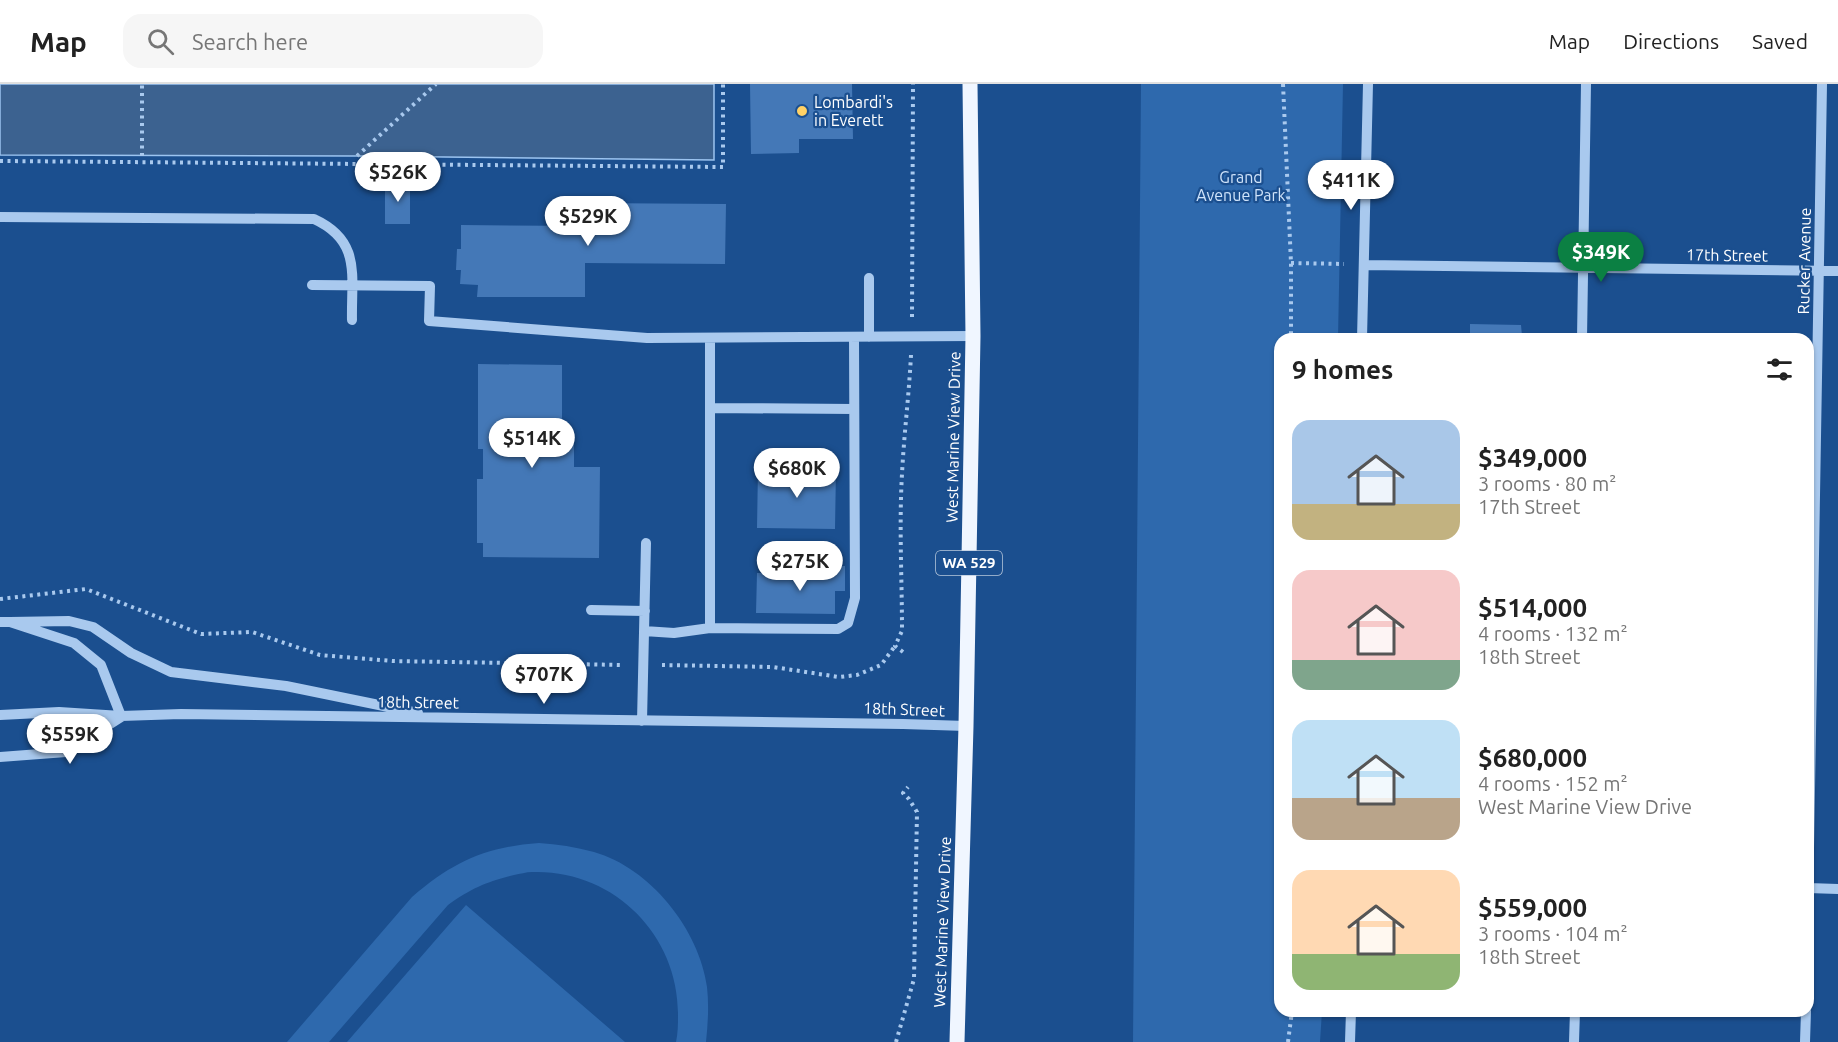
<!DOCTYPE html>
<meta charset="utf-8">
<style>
body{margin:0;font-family:Ubuntu,sans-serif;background:#f6f6f6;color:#222;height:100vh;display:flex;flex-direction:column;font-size:22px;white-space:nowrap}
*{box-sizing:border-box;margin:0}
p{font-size:20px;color:#767676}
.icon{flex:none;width:33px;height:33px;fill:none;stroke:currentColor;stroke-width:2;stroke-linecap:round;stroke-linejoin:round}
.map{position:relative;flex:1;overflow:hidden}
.panel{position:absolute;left:1274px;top:249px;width:540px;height:684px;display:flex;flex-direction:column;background:#fff;border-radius:18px;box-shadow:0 2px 4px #0004}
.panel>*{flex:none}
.price{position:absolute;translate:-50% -51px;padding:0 14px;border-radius:21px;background:#fff;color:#222;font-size:20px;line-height:39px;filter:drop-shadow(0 2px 3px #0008)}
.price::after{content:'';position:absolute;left:50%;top:36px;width:18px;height:14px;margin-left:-9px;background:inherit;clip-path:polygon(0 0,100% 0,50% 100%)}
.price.on{background:#0b8043;color:#fff}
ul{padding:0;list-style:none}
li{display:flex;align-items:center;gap:18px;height:150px;padding:0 18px}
li span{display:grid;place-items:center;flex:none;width:168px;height:120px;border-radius:18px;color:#555}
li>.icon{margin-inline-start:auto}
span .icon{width:72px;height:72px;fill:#fffc;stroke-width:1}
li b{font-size:26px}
h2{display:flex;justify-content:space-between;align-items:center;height:72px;padding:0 18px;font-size:26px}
header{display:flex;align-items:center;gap:36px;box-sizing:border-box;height:84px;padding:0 30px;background:#fff;border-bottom:2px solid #e0e0e0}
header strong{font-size:28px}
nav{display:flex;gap:33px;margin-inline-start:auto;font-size:21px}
.search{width:420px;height:54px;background:#f6f6f6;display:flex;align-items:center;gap:15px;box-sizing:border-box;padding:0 21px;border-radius:18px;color:#767676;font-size:22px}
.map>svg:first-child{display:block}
.green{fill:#2e69ad}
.water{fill:#3c6290;stroke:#9cc4f0;stroke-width:1.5}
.building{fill:#4478b7}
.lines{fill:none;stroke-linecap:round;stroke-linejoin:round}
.path{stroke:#a9c9ee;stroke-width:4;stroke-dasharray:3 4.5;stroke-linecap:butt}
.minor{stroke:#a9c9ee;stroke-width:10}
.major{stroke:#f0f6ff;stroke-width:15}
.poi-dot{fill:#ffd166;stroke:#1b4f8f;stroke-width:2}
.labels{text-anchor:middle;stroke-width:4.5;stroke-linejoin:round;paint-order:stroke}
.shield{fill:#1b4f8f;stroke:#bbcadd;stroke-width:1.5}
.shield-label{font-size:15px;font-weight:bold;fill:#fff}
.poi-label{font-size:16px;fill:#fff;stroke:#1b4f8f;text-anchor:start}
.park-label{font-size:16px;fill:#cfe3fa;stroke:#1b4f8f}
.street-label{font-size:16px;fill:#fff;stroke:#1b4f8f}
</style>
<header>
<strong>Map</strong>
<div class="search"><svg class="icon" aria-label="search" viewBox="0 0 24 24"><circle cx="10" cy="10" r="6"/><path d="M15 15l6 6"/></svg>Search here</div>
<nav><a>Map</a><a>Directions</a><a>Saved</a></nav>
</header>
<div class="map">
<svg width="1838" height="958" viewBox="0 0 1838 958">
<rect width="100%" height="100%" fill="#1b4f8f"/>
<path class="green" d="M 1141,0 L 1343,0 L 1338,255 L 1280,255 L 1280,927 L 1322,927 L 1320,958 L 1133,958 Z
M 539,759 C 557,760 576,763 594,768 C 650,784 699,845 707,903 C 709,921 708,939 706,958 L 676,958 C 678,949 678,940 678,931 C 679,851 613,785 532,788 C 526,788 520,790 514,791 C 486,798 472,804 448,821 L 329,958 L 287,958 L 412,813 C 453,778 485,763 539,759 Z
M 466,821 L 625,958 L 347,958 Z"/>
<path class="water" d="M 0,0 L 714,0 L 714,76 L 357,72 L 0,71 Z"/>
<path class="building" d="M 750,0 L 852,0 L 853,55 L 799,55 L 799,69 L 751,70 Z
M 385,99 L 410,99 L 410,140 L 385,140 Z
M 586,119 L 726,120 L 725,180 L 585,179 L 585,213 L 477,213 L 478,201 L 460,200 L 461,186 L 456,186 L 457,165 L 461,165 L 461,141 L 586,142 Z
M 1470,240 L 1521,241 L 1522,252 L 1557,252 L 1557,255 L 1470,255 Z
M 478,280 L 562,281 L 562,358 L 574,358 L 574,383 L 600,383 L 599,474 L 483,473 L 483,459 L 477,459 L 477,395 L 483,395 L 483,365 L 478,365 Z
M 758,384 L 836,385 L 835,445 L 757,444 Z
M 823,482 L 845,482 L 845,507 L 835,507 L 835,530 L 756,529 L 757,489 L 823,489 Z"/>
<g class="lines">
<path class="path" d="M 1283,0 L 1291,179 L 1291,255
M 142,72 L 142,0
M 357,72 L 436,0
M 0,77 L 723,83 L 723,0
M 1291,179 L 1344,180
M 912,233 L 913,0
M 0,515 L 86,505 L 201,550 L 252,548 L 320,571 L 392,577 L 624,581
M 903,568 L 895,562 L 902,547 C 902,495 899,442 902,390 C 904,350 909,311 911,271
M 662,581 L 773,583 L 839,593 L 857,591 L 881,581 L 895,562
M 896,958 L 914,895 L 917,728 L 909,715 L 903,709 L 908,703
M 1288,958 L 1292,927"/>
<path class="minor" d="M 0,133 L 314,135 C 362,157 351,192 352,236
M 1364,181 L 1838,187
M 869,194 L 869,253
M 312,201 L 430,202 L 429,237 L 647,254 L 973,252
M 1362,255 L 1368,0
M 1582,255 L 1586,0
M 710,324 L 854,325
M 591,526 L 645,527
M 0,538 L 10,538 L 74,559 L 101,581 L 121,632
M 10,538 L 69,537 L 93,543 L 131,569 L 171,588 L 286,602 L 418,629
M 710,544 L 838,545 L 848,539 L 855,514 L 854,254
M 644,547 L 674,549 L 710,544 L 710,254
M 0,631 L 59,628 L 121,632 L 181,630 L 903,640 L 966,642
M 642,637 L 646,459
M 0,673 L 66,668 L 121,633
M 1808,804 L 1838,805
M 1808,823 L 1822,0
M 1350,958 L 1351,927
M 1574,958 L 1575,927
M 1805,958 L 1806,927"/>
<path class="major" d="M 957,958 L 966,642 L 973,252 L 970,0"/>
</g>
<circle class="poi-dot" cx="802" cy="27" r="6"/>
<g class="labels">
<rect class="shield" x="936" y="467" width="66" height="24" rx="4.5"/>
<g class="shield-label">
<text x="969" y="484">WA 529</text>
</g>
<g class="poi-label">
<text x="814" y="24">Lombardi's<tspan x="814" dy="18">in Everett</tspan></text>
</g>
<g class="park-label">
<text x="1241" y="99">Grand<tspan x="1241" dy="18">Avenue Park</tspan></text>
</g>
<g class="street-label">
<text transform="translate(1727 171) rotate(1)" y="6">17th Street</text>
<text transform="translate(1804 177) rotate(-89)" y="6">Rucker Avenue</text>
<text transform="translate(953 353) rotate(-89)" y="6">West Marine View Drive</text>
<text transform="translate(418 618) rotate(1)" y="6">18th Street</text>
<text transform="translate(904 625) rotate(2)" y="6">18th Street</text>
<text transform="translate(942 838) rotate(-88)" y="6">West Marine View Drive</text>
</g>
</g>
</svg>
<b class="price" style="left:398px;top:119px">$526K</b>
<b class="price" style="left:1351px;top:127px">$411K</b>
<b class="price" style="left:588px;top:163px">$529K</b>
<b class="price on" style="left:1601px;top:199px">$349K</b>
<b class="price" style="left:532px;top:385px">$514K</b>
<b class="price" style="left:797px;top:415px">$680K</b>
<b class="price" style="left:800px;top:508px">$275K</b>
<b class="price" style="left:544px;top:621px">$707K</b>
<b class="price" style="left:70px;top:681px">$559K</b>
<section class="panel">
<h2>9 homes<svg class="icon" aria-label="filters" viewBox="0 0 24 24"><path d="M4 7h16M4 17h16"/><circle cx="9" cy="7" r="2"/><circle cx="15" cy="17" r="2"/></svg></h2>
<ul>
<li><span style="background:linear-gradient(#a9c7e8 70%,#c2b280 0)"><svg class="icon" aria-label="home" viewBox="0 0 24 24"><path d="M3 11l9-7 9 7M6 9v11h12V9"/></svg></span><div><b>$349,000</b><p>3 rooms · 80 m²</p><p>17th Street</p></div></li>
<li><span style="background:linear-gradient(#f6c9c9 75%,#7fa58c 0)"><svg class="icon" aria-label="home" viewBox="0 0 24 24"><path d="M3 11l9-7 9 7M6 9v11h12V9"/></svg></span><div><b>$514,000</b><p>4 rooms · 132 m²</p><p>18th Street</p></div></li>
<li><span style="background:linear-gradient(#bfe0f5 65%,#b9a48a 0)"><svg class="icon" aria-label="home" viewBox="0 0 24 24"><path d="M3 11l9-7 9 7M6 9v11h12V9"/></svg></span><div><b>$680,000</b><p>4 rooms · 152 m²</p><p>West Marine View Drive</p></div></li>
<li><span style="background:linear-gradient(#ffd9b3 70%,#8fb573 0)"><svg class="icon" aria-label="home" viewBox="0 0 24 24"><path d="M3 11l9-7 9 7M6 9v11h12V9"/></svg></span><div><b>$559,000</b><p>3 rooms · 104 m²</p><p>18th Street</p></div></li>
</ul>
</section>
</div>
